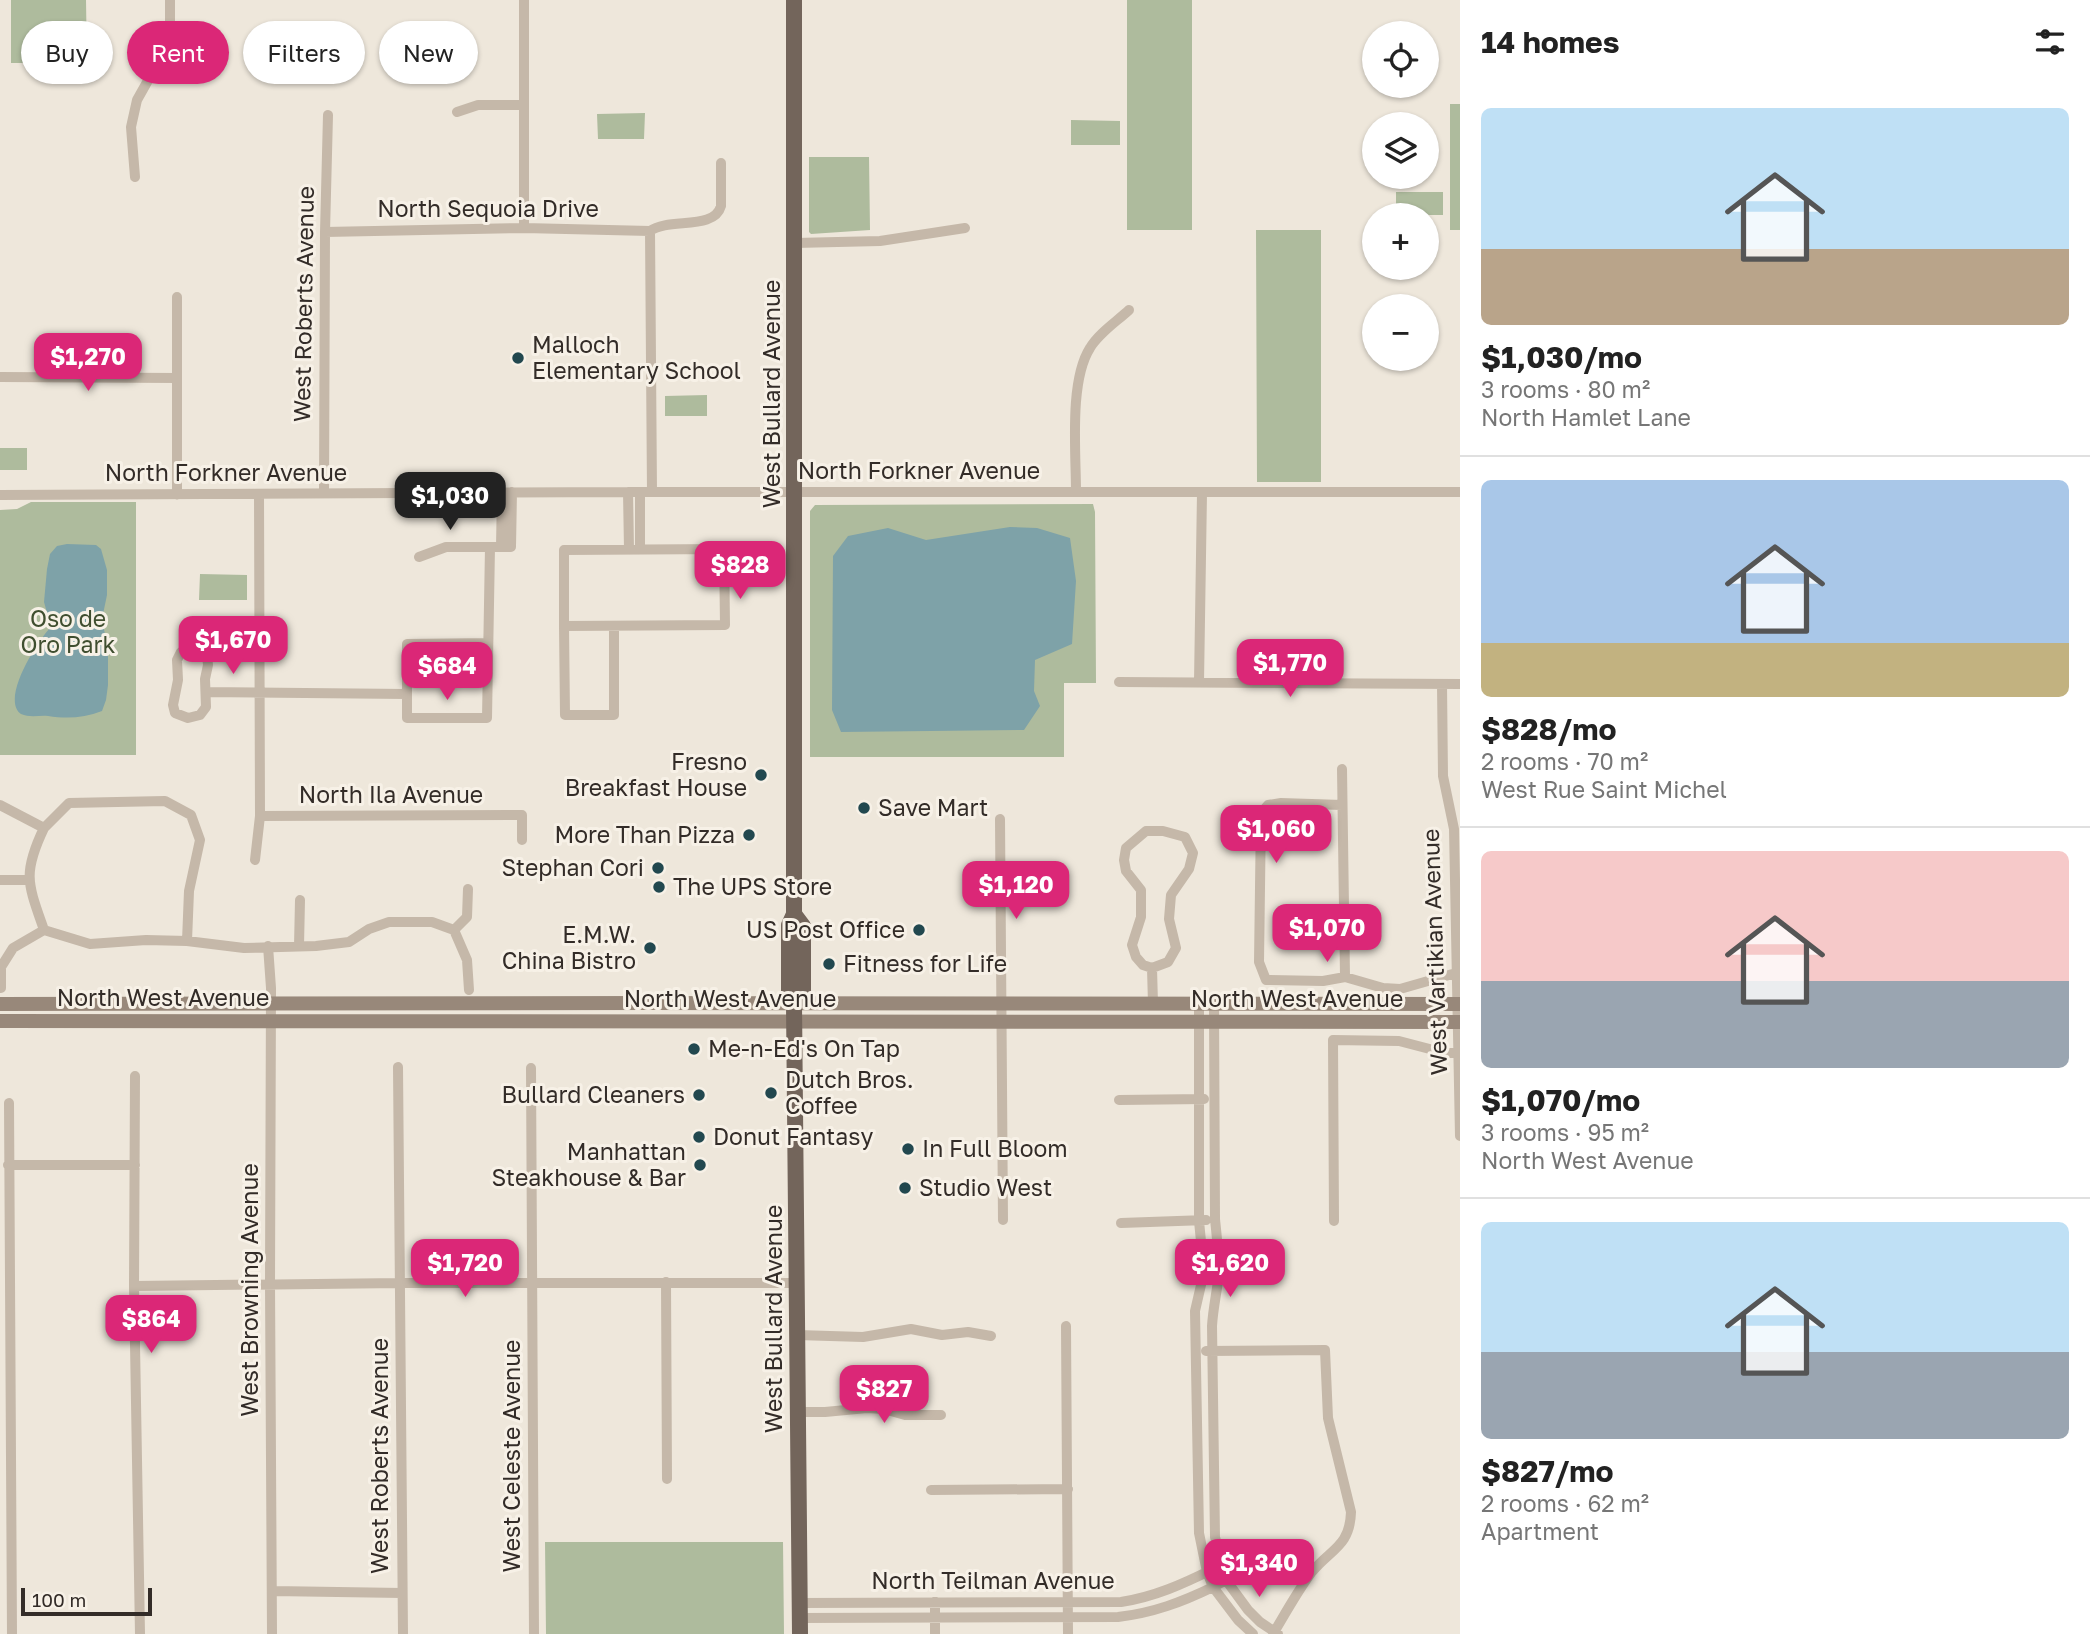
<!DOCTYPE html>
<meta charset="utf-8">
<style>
body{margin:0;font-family:"Golos Text",sans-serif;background:#f6f6f6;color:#222;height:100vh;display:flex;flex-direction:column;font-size:26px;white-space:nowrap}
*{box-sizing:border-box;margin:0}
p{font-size:23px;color:#767676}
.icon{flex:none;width:38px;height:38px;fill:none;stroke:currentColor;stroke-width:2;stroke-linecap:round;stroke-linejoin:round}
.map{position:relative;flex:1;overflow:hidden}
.side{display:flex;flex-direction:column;background:#fff;width:630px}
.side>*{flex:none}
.top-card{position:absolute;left:21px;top:21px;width:665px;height:63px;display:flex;gap:14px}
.tools{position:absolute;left:1362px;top:21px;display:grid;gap:14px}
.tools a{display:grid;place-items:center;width:77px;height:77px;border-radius:50%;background:#fff;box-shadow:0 2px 5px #0004;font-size:35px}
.scale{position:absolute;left:21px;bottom:18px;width:131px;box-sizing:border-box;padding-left:7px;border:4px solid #332c28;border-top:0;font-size:19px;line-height:24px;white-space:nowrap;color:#332c28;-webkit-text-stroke:5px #f7f1e7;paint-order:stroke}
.price{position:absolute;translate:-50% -60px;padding:0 16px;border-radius:14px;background:#db2777;color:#fff;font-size:23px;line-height:46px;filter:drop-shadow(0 2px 4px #0008)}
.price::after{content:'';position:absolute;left:50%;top:42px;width:21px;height:16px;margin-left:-10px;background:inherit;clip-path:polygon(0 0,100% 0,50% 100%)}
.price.selected{background:#222;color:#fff}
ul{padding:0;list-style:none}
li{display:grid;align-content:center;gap:14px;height:371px;padding:0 21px}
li+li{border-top:2px solid #e0e0e0}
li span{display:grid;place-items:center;height:217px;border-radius:10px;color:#555}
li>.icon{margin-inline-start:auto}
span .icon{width:126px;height:126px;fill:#fffc;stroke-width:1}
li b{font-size:30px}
h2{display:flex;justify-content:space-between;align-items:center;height:84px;padding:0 21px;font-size:30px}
.tag{padding:0 24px;border-radius:32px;background:#fff;box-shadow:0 2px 5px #0004;font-size:24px;line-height:63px}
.tag.selected{background:#db2777;color:#fff}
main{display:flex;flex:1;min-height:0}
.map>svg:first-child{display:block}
.green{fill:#aebb9d}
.water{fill:#7ea2a8}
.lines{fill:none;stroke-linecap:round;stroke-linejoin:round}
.street{stroke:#c5b8a9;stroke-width:10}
.secondary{stroke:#98887a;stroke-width:14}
.primary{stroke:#73655b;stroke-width:16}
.poi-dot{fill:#22484f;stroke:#f7f1e7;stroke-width:2.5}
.labels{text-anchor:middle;stroke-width:6;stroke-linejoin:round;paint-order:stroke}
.street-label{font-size:23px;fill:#332c28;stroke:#f7f1e7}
.poi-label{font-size:23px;fill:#332c28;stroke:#f7f1e7;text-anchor:start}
.park-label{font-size:23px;fill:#3f4e2f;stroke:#f7f1e7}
</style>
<main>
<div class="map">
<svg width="1460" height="1634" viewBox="0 0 1460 1634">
<rect width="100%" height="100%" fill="#eee7db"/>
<path class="green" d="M 11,0 L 86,0 L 87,63 L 11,63 Z
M 1127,0 L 1192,0 L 1192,230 L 1127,230 Z
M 259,36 L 301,37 L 305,40 L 305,56 L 302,59 L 260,60 Z
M 1450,104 L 1460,104 L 1460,230 L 1450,230 Z
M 645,113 L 644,139 L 598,139 L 597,114 Z
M 1071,120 L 1120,121 L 1120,145 L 1071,145 Z
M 809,157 L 869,157 L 870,230 L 811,234 L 809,232 Z
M 1396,192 L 1443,192 L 1443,215 L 1396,215 Z
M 1256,230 L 1321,230 L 1321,482 L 1257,482 Z
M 707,395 L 707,416 L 665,416 L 665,396 Z
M 0,448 L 27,448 L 27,470 L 0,470 Z
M 31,502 L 136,502 L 136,755 L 0,755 L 0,510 L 17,509 Z
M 1093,504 L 1095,512 L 1096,683 L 1064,683 L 1064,757 L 810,757 L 810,511 L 815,505 Z
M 200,574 L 247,575 L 247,600 L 199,600 Z
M 545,1542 L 783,1542 L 784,1634 L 546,1634 Z"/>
<path class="water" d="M 1010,527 L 1037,528 L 1070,538 L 1076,581 L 1072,644 L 1035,660 L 1034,691 L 1040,706 L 1024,730 L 841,732 L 832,710 L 833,556 L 848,536 L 888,528 L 926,540 Z
M 67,544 L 96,545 L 101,549 L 107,570 L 107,595 L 102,619 L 108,650 L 108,685 L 106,700 L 102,711 C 84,718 67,719 48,716 C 40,715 30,718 21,714 C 0,699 38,640 51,627 L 44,602 L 47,569 L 50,554 L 57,546 Z"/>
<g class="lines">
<path class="street" d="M 457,112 L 478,105 L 524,105
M 135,177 L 131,127 L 137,100 L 164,52 L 170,26 L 170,0
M 524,228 L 524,0
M 650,231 L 652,492
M 650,231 C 669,217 714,231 721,206 L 721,163
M 325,232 L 524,228 L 650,231
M 795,243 L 880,241 L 965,228
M 177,297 L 177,495
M 0,377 L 177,378
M 628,492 L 629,549
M 640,492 L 640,549
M 1076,492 C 1076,452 1069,381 1090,348 C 1099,333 1116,322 1129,310
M 324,493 L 325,232 L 328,115
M 0,495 L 628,492 L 1460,492
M 501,547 L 502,492
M 724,549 L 725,625 L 564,626 L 564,550 Z
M 419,557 L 446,547 L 490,547
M 564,626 L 565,715 L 614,715 L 614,626
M 488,643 L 407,644 L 407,718 L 487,718 L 490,547 L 511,547 L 512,492
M 190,647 L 199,648 L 207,656 L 208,665 L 205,679 L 206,707 L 200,715 L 188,718 L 175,713 L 173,705 L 178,680 L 177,660 L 181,652 Z
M 1119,682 L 1460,684
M 1199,682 L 1202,493
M 1442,684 L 1443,776 L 1454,829 L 1460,1136
M 206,692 L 407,694
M 1342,769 L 1345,977
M 0,805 L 44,828 L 69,803 L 165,801 L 191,815 L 200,840 L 189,891 L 187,941
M 1342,805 L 1281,803 L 1268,805 L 1261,813 L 1259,962 L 1266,980 L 1323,981 L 1345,977 L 1383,988 L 1400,989 L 1456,973 L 1460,974
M 260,816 L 522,815 L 522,840
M 1000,819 L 1003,1220
M 44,828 C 22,874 28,884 44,930 L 90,944 L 146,940 L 187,941 L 244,948 L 316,946 L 349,942 L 369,929 L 389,922 L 432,922 L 454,930
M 1146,831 L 1163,831 L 1185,837 L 1193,853 L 1189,869 L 1171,895 L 1169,919 L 1176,948 L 1168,962 L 1152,968 L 1143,965 L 1136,957 L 1132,945 L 1141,917 L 1141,890 L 1126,871 L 1124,860 L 1126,848 Z
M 255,860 L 260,816 L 259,494
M 0,880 L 28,880
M 468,889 L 467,917 L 454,930 L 467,960 L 469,990
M 268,946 L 271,988 L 270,1284 L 272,1634
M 299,946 L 300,900
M 1152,968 L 1153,1004
M 1,988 L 1,967 L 13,948 L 44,930
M 1199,1004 L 1199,1221 L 1204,1272 L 1195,1311 L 1199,1533 L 1207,1572 L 1213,1587 L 1226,1580
M 1214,1004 L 1215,1219 C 1217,1240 1220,1260 1218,1281 C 1216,1296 1213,1310 1212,1326 L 1215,1537 L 1226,1580 L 1248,1610 L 1260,1622 L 1278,1634
M 398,1067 L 403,1634
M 531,1068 L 534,1634
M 135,1076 L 134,1286 L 140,1634
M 1119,1100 L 1204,1099
M 9,1103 L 12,1634
M 8,1165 L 135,1165
M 1334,1221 L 1333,1040 L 1399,1041 L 1445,1053 L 1460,1053
M 1121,1223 L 1206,1220
M 666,1282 L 667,1479
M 134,1286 L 400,1283 L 797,1283
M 1066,1326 L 1068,1634
M 797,1335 L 863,1337 L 911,1329 L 942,1335 L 968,1332 L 991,1336
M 1206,1351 L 1325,1350 L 1328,1418 L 1351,1512 C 1350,1547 1330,1549 1311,1573 C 1297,1592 1285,1614 1273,1634
M 797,1412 L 825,1412 L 867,1408 L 884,1409 L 905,1415 L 941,1415
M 931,1490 L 1068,1489
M 273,1591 L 402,1593
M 935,1602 L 935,1634
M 800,1603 L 1121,1602 C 1154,1597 1183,1584 1213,1569
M 800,1618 L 1118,1617 C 1153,1613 1182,1602 1213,1587 L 1238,1620 L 1253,1634"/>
<path class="secondary" d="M 0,1004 L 650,1003 L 1460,1004
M 0,1021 L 1460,1022"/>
<path class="primary" d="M 794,0 L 794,914 L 789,925 L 789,992 L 794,1004 L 800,1634
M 794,914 L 803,926 L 803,993 L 794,1004"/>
</g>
<g class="poi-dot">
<circle cx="518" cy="358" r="7"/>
<circle cx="761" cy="775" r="7"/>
<circle cx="864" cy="808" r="7"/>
<circle cx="749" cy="835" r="7"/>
<circle cx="658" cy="868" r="7"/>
<circle cx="659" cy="887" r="7"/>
<circle cx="919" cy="930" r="7"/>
<circle cx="650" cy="948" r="7"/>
<circle cx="829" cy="964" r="7"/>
<circle cx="694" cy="1049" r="7"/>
<circle cx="771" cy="1093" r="7"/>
<circle cx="699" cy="1095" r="7"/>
<circle cx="699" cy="1137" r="7"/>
<circle cx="908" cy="1149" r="7"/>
<circle cx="700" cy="1165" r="7"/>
<circle cx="905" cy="1188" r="7"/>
</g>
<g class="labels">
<g class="street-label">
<text x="488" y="217">North Sequoia Drive</text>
<text transform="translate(304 304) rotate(-89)" y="8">West Roberts Avenue</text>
<text transform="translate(772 394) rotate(-90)" y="8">West Bullard Avenue</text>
<text x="919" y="479">North Forkner Avenue</text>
<text x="226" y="481">North Forkner Avenue</text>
<text x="391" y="803">North Ila Avenue</text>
<text transform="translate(1435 952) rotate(-92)" y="8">West Vartikian Avenue</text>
<text x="163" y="1006">North West Avenue</text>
<text x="730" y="1007">North West Avenue</text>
<text x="1297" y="1007">North West Avenue</text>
<text transform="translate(250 1290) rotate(-90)" y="8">West Browning Avenue</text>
<text transform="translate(774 1319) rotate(-90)" y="8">West Bullard Avenue</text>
<text transform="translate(380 1456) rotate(-90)" y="8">West Roberts Avenue</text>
<text transform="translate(512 1456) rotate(-90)" y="8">West Celeste Avenue</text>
<text x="993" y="1589">North Teilman Avenue</text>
</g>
<g class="poi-label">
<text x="532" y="353">Malloch<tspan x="532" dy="26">Elementary School</tspan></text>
<text x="747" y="770" text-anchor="end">Fresno<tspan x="747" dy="26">Breakfast House</tspan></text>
<text x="878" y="816">Save Mart</text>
<text x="735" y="843" text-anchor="end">More Than Pizza</text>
<text x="644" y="876" text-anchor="end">Stephan Cori</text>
<text x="673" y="895">The UPS Store</text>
<text x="905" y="938" text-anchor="end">US Post Office</text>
<text x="636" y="943" text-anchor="end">E.M.W.<tspan x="636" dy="26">China Bistro</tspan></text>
<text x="843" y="972">Fitness for Life</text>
<text x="708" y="1057">Me-n-Ed's On Tap</text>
<text x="785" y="1088">Dutch Bros.<tspan x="785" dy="26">Coffee</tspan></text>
<text x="685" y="1103" text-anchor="end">Bullard Cleaners</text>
<text x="713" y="1145">Donut Fantasy</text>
<text x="922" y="1157">In Full Bloom</text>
<text x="686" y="1160" text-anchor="end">Manhattan<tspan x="686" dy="26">Steakhouse &amp; Bar</tspan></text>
<text x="919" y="1196">Studio West</text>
</g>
<g class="park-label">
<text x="68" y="627">Oso de<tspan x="68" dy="26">Oro Park</tspan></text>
</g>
</g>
</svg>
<div class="tools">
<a><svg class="icon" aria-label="locate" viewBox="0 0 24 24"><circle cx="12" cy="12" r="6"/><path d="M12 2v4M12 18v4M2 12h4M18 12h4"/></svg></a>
<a><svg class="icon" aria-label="layers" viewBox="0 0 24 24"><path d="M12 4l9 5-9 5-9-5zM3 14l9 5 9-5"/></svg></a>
<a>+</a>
<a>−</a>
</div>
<div class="scale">100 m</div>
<b class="price" style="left:88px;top:393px">$1,270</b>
<b class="price selected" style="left:450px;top:532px">$1,030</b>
<b class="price" style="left:740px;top:601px">$828</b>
<b class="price" style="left:233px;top:676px">$1,670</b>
<b class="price" style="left:1290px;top:699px">$1,770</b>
<b class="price" style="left:447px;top:702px">$684</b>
<b class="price" style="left:1276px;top:865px">$1,060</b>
<b class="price" style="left:1016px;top:921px">$1,120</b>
<b class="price" style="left:1327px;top:964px">$1,070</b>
<b class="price" style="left:465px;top:1299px">$1,720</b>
<b class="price" style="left:1230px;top:1299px">$1,620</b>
<b class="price" style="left:151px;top:1355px">$864</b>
<b class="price" style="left:884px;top:1425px">$827</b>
<b class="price" style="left:1259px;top:1599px">$1,340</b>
<div class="top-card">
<a class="tag">Buy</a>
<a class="tag selected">Rent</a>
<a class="tag">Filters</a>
<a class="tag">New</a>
</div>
</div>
<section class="side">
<h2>14 homes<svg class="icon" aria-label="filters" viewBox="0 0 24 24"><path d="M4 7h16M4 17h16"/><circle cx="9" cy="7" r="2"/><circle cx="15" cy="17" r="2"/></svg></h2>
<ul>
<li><span style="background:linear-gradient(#bfe0f5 65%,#b9a48a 0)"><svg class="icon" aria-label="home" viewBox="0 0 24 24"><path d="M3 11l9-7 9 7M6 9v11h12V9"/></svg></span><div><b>$1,030/mo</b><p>3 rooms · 80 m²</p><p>North Hamlet Lane</p></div></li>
<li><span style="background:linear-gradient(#a9c7e8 75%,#c2b280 0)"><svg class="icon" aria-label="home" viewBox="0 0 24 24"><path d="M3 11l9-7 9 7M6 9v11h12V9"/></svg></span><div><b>$828/mo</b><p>2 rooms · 70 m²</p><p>West Rue Saint Michel</p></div></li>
<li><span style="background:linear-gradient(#f6c9c9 60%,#9aa5b1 0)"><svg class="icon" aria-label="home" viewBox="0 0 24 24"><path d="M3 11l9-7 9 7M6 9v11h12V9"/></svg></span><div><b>$1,070/mo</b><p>3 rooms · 95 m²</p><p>North West Avenue</p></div></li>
<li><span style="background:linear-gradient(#bfe0f5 60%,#9aa5b1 0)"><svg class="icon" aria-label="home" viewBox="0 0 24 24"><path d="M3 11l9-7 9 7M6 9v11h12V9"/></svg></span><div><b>$827/mo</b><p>2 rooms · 62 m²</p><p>Apartment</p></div></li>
</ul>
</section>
</main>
